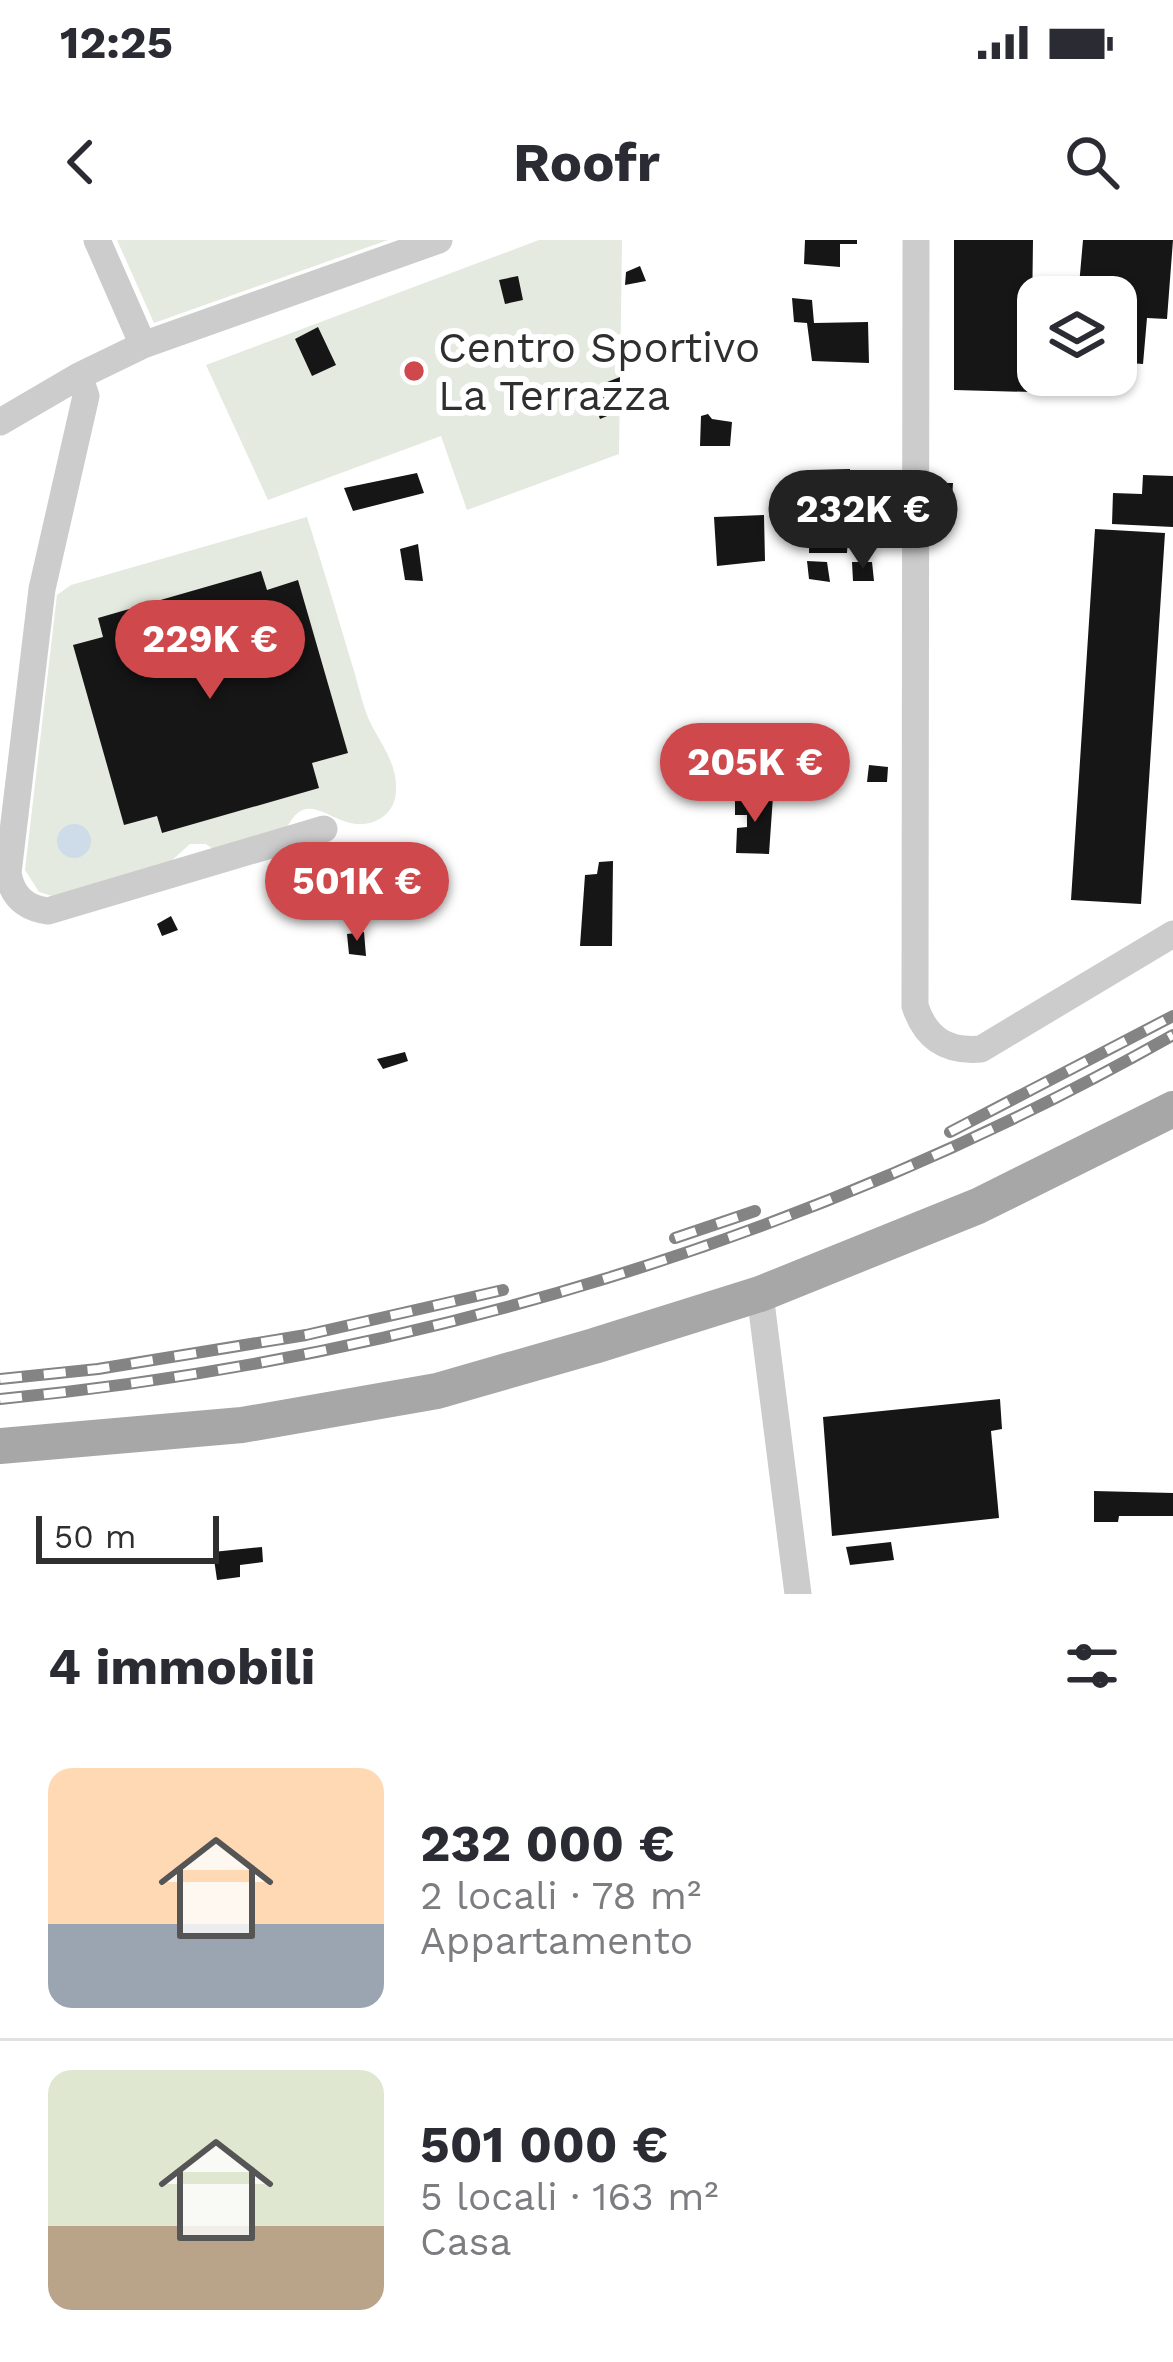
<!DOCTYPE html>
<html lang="it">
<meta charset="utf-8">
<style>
body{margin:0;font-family:"Work Sans",sans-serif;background:#f2f2f3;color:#2b2b33;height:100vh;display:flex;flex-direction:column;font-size:45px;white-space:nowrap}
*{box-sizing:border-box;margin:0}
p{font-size:39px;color:#7c7c81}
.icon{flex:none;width:66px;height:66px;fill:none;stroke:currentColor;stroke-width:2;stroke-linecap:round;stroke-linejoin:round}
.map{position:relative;height:1354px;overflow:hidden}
.drawer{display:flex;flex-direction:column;background:#fff;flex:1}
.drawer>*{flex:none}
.buttons{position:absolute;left:1017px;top:36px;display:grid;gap:24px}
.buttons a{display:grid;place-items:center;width:120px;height:120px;border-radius:24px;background:#fff;box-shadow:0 3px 9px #0004;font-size:60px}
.scale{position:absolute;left:36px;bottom:30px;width:183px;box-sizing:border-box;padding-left:12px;border:6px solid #2f2f2f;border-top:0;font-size:33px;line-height:42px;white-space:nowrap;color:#2f2f2f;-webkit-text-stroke:9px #fff;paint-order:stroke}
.price{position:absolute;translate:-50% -102px;padding:0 27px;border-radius:42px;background:#cf484c;color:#fff;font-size:39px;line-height:78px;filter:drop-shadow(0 3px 6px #0008)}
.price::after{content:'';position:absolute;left:50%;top:72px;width:36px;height:27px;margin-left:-18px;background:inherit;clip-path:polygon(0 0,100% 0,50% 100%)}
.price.selected{background:#222;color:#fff}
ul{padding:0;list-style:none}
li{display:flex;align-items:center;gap:36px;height:300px;padding:0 48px}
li+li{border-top:3px solid #e1e1e2}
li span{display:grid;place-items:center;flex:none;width:336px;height:240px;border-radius:24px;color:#555}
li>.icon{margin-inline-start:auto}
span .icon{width:144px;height:144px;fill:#fffc;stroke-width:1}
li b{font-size:51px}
h2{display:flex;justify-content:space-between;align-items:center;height:144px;padding:0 48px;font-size:51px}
.status{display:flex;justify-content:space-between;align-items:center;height:84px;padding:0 60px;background:#fff;direction:ltr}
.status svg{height:33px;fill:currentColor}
header{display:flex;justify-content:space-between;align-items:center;height:156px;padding:0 48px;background:#fff;font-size:54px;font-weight:700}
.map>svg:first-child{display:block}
.green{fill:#e4eadf}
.water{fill:#cddce8}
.building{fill:#161616}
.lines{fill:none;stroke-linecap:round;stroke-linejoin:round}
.minor{stroke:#ccc;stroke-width:27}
.major{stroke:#a7a7a7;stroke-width:36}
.rail-casing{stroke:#848484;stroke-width:12}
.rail{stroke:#fff;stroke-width:8;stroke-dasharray:22;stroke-linecap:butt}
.poi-dot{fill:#cf484c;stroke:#fff;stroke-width:4.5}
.labels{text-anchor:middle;stroke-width:12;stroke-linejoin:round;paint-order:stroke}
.poi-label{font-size:42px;fill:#2f2f2f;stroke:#fff;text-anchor:start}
</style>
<div class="status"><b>12:25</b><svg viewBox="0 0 49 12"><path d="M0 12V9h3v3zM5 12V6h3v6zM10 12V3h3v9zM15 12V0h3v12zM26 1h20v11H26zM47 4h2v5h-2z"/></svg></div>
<header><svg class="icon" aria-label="back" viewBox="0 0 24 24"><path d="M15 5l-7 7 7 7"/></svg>Roofr<svg class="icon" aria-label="search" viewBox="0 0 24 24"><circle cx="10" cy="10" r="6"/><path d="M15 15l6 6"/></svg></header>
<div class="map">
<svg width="1173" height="1354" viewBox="0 0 1173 1354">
<rect width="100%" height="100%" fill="#fff"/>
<path class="green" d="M 117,0 L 388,0 L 154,83 Z
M 539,0 L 622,0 L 619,214 L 467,270 L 441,196 L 268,260 L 206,125 Z
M 307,277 C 322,324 336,371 350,418 C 357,438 361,461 369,480 C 380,503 396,521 396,547 C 397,564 388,577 373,582 C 334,595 310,541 286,589 L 214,610 L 206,604 L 190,604 L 169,623 L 52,656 L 39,652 L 25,630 L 57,355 L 71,345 Z"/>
<path class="water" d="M57 601a17 17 0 1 1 34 0a17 17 0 1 1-34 0Z"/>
<path class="building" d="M 805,0 L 857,0 L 857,4 L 840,4 L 840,27 L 804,24 Z
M 954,0 L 1033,0 L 1031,152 L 954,150 Z
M 1083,0 L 1173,0 L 1167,79 L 1147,78 L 1143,124 L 1116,122 L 1116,57 L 1078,57 Z
M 640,26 L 646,41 L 625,45 L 626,32 Z
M 518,36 L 523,60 L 505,64 L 499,40 Z
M 792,58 L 812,60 L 814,83 L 868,82 L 869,123 L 812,121 L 807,83 L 794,82 Z
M 318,87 L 336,125 L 312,136 L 295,99 Z
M 620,137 L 619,171 L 600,179 L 595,165 L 601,163 L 597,146 Z
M 708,174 L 712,179 L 732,182 L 730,206 L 700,206 L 701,176 Z
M 850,229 L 849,287 L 843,288 L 841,294 L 848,297 L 847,313 L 809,313 L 810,230 Z
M 417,233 L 424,253 L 353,271 L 344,248 Z
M 1143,235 L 1173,236 L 1173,287 L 1112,284 L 1113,253 L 1142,254 Z
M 929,243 L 953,243 L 952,259 L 932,255 Z
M 764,275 L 765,321 L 717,326 L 714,277 Z
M 1095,289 L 1165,293 L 1141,664 L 1071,660 Z
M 418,304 L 423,341 L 405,340 L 400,309 Z
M 807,321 L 827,322 L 830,342 L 809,339 Z
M 852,322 L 872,322 L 874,341 L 853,341 Z
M 261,331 L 267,350 L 298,340 L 348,513 L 312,523 L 319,548 L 162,593 L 157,576 L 124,585 L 73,405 L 103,397 L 98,378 Z
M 869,525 L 888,527 L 887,542 L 867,542 Z
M 754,553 L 773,556 L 769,614 L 736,613 L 737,588 L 747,587 L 747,575 L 735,575 L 735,561 L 753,559 Z
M 613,621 L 612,706 L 580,706 L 585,635 L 597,634 L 599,622 Z
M 171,676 L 178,690 L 162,696 L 157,684 Z
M 364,692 L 366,716 L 349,714 L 347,694 Z
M 405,812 L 408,821 L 383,829 L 377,819 Z
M 1000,1159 L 1002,1189 L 991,1191 L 999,1278 L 832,1296 L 823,1177 Z
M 1094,1251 L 1173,1253 L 1173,1276 L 1119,1276 L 1118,1282 L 1094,1282 Z
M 891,1302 L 894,1320 L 850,1325 L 846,1307 Z
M 262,1307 L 263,1322 L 240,1325 L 240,1337 L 217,1340 L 213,1312 Z"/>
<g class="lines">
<path class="minor" d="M 97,0 L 143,105
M 916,0 L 915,766 C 926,799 947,812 981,809 L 1173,694
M 79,136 L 86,156 L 42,349 L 8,633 C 12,656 25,668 48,671 L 324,589
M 0,182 L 79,136 L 143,105 L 439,0
M 760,1054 L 798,1354"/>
<path class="major" d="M 0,1206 L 242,1185 L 437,1151 L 594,1106 L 760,1054 L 978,966 L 1173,869"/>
<defs>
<path id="rail" d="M 950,892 L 1173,776
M 675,998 L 755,971
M 0,1139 L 98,1129 L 306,1095 L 503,1050
M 0,1159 C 411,1119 813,999 1173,795"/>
</defs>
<use href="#rail" class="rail-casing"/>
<use href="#rail" class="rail"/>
</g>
<circle class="poi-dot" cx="414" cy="131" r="12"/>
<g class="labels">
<g class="poi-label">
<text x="438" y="122">Centro Sportivo<tspan x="438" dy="48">La Terrazza</tspan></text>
</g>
</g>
</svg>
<div class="buttons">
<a><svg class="icon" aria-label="layers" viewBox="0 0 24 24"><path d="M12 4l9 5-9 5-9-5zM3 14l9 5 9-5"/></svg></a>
</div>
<div class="scale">50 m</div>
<b class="price selected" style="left:863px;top:332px">232K €</b>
<b class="price" style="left:210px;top:462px">229K €</b>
<b class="price" style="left:755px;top:585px">205K €</b>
<b class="price" style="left:357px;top:704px">501K €</b>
</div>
<section class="drawer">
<h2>4 immobili<svg class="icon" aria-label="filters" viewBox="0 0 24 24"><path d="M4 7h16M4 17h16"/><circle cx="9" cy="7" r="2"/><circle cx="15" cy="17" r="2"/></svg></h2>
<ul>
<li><span style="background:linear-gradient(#ffd9b3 65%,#9aa5b1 0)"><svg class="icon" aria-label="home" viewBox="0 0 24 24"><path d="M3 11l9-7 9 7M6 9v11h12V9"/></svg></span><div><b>232 000 €</b><p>2 locali · 78 m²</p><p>Appartamento</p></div></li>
<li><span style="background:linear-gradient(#dfe7d0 65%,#b9a48a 0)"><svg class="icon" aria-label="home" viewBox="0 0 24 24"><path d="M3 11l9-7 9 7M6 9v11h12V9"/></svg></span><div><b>501 000 €</b><p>5 locali · 163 m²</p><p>Casa</p></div></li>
</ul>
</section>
